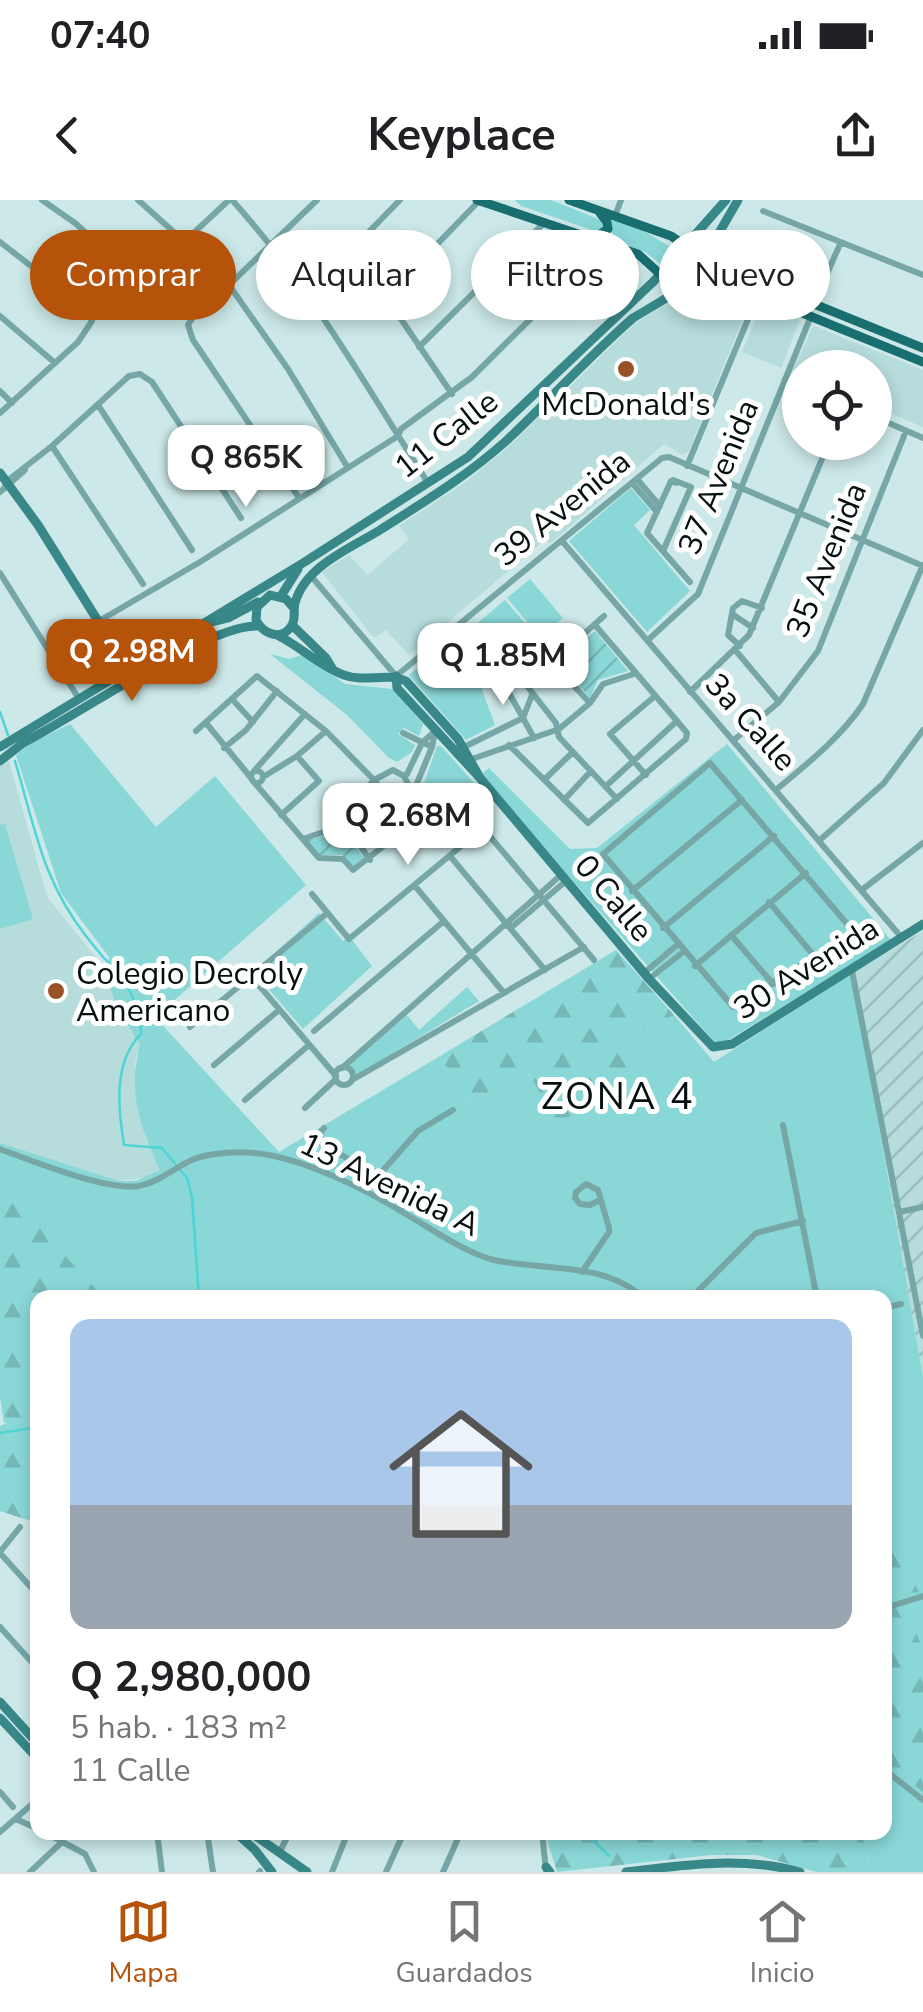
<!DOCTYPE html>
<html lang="es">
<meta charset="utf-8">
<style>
body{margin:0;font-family:"Nunito Sans",sans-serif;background:#f2f2f2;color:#202124;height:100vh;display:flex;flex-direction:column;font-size:38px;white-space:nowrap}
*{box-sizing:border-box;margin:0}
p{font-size:32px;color:#757577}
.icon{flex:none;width:55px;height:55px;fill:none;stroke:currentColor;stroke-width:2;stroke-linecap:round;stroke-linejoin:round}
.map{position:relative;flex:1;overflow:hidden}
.side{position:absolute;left:30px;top:1090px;width:862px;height:550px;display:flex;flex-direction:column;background:#fff;border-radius:20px;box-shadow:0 5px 15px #0003}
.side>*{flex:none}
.banner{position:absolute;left:30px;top:30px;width:865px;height:90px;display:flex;gap:20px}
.buttons{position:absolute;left:782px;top:150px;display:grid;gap:20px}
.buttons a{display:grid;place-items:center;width:110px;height:110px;border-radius:50%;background:#fff;box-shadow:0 5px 15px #0003;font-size:50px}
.price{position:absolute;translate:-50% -85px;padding:0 22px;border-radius:20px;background:#fff;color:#222;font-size:32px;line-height:65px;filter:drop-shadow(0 2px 5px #0008)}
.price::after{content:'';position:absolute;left:50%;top:60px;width:30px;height:22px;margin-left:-15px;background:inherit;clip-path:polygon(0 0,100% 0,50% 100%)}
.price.active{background:#b45309;color:#fff}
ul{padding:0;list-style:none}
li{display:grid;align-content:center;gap:20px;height:530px;padding:0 40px}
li+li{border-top:2px solid #e0e0e0}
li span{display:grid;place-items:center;height:310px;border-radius:20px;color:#555}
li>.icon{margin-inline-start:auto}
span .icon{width:180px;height:180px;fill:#fffc;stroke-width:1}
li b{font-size:42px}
.tag{padding:0 35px;border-radius:45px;background:#fff;box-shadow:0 5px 15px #0003;font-size:35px;line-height:90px}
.tag.active{background:#b45309;color:#fff}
.status{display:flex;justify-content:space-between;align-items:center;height:70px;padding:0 50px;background:#fff;direction:ltr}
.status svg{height:28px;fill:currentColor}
header{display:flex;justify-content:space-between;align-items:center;height:130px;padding:0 40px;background:#fff;font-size:45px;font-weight:700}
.menu{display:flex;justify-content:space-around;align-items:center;height:140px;border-top:2px solid #e0e0e0;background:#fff;font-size:28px;color:#757577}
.menu a{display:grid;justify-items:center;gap:5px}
.menu .active{color:#b45309}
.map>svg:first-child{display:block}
.built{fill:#b6dcdc}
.industrial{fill:url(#industrial-furrows)}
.green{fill:#8ad7d7}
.forest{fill:url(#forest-firs)}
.garden{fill:url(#garden-furrows)}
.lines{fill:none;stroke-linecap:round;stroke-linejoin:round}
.stream{stroke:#4fd4d5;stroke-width:2.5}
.street{stroke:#76a6a6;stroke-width:6}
.secondary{stroke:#388889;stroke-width:9}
.primary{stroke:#196f70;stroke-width:9}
.poi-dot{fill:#975228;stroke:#fff;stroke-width:4}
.labels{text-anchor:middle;stroke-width:10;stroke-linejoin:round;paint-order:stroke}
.poi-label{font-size:32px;fill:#050f0f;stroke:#fff}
.street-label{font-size:32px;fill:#050f0f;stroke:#fff}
.quarter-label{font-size:38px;letter-spacing:2.5px;fill:#050f0f;stroke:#fff}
</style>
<div class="status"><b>07:40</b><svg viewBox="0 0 49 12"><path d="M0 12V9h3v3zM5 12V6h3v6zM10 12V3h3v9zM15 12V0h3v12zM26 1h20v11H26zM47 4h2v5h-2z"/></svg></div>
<header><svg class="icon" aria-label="back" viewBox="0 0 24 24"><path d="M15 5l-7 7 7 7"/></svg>Keyplace<svg class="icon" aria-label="share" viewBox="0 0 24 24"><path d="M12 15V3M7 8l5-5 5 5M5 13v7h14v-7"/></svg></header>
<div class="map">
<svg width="923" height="1672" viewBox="0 0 923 1672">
<defs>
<pattern id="industrial-furrows" width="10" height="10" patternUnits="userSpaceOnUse" patternTransform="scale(2.5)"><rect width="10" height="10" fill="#b6dcdc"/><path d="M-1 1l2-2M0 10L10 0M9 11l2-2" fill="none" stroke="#9bbcbc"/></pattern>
<pattern id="forest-firs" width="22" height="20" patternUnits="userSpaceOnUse" patternTransform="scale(2.5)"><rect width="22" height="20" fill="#8ad7d7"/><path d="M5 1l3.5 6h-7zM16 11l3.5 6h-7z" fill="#76b7b7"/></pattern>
<pattern id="garden-furrows" width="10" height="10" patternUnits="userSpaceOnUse" patternTransform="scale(2.5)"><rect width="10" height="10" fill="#8ad7d7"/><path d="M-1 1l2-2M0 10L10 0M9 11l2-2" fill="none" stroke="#76b7b7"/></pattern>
</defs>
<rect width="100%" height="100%" fill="#cce8e8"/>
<path class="built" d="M 715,94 L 750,101 L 689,251 L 683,255 L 664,244 L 550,344 L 545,340 L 409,455 L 386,430 L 374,438 L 322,372 L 349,355 L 368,375 L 409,339 L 399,326 L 467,281 L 506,249 L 633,125 L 661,107 L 700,95 Z
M 765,105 L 800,120 L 781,168 L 742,152 L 761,107 Z
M 817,127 L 923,170 L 923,227 L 875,207 L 875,168 L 800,168 L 800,176 L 797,175 L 794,169 L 812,128 Z
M 9,561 L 47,697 L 106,770 L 120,811 L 140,844 L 135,862 L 145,937 L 160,970 L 150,977 L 119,981 L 0,943 L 0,566 Z"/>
<path class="industrial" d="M 923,731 L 923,1177 L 852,773 Z"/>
<path class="green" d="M 515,0 L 551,0 L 601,20 L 604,27 L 598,32 L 521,6 Z
M 612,20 L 644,31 L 677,51 L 662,65 L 645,52 L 612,39 Z
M 631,288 L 650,310 L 634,325 L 690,391 L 647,432 L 569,341 Z
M 530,379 L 563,418 L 540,437 L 507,398 Z
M 505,400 L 539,439 L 513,461 L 508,455 L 512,462 L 488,482 L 454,443 Z
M 453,447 L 486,486 L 482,490 L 495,525 L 466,540 L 409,475 L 440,449 L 444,454 Z
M 270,454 L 290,459 L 304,454 L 345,484 L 392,489 L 423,524 L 419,536 L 404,528 L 398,534 L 415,545 L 412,552 L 397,562 L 389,558 L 347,515 Z
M 70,524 L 156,627 L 215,576 L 306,685 L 155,817 L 279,952 L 440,856 L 467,903 L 529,874 L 557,921 L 640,885 L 621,840 L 674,815 L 714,862 L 852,773 L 923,1177 L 923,1672 L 871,1672 L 862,1633 L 885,1632 L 885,1098 L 38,1098 L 37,1212 L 4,1223 L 0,1197 L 0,997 L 65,1056 L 0,985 L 0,943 L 119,981 L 136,981 L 160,970 C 139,926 128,892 140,844 C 124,819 102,787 109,757 L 61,693 L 16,555 L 29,544 Z
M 727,544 L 891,740 L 718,846 L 480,575 L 489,568 L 570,649 L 597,648 Z
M 437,546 L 441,546 L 484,594 L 453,623 L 436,589 L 420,595 Z
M 5,624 L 33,719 L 0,729 L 0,625 Z
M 319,713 L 343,741 L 349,736 L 372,766 L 303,829 L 254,772 Z
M 467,787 L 479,801 L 355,876 L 348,866 L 407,815 L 419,830 Z"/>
<path class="forest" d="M 616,750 L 674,815 L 622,840 L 641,884 L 557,922 L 529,874 L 467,903 L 440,856 Z
M 0,985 L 103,1097 L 38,1098 L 37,1323 L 0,1311 L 0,1226 L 7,1223 L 0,1194 Z
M 885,1345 L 896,1348 L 920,1394 L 905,1398 L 923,1452 L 923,1592 L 885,1563 Z
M 545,1633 L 862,1633 L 871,1672 L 816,1672 L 757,1655 L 711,1655 L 557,1672 Z"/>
<path class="garden" d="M 595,431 L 628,471 L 598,480 L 590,498 L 577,483 L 586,475 L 569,455 Z
M 343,616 L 355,631 L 348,639 L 366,659 L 354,669 L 342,655 L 317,655 L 305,641 C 323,636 337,635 343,616 Z"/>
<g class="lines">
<path class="stream" d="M 0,512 L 8,535
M 15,561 C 35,627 42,680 86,736 C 98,751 107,764 124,775 C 130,796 142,812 141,834 C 113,862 118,908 124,945 L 162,948 L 187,978 L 192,997 L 199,1098
M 0,1233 L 38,1227
M 577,1632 L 596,1643 L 609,1656"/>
<path class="street" d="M 42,0 L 75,23 L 123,66 L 139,75 L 158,66 L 229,0
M 138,0 L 185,42
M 232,0 C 310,86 366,186 428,283
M 400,0 L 359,42 L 358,56 L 452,194
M 763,11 L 923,75
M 615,16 L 621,0
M 0,42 L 84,107 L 92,121 L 78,142 L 0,213
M 229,85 L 288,169 L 348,268
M 386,97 L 479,1
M 814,103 L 841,42
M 0,116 L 55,163
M 419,147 L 545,22
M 785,179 L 800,185
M 0,191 L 12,203
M 98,205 L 192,350
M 875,217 L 923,238
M 52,246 L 143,384
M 687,266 L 758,95
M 637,279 L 660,306
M 632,283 L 657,312
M 676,283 L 671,281 L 647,333 L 690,382
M 4,289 L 7,281 L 52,246 L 129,176 L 140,174 L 152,182 L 241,318
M 0,292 L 25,270
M 299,298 L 193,140 L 188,125 L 197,111 L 229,85 L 317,0
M 562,341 L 902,738
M 663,351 L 691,287 L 673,280
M 0,373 L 79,499
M 311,376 L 396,476 L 662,258 L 669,257 L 923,366
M 732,414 L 753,428
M 99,421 L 200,362 L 398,236 L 401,229 L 472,177 L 607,43
M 648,440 L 698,394 L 811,116
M 740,446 L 728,435 L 733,408 L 742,401 L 762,408
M 736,451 L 779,502
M 564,453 L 580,472 L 574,486 L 590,503
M 527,484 L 604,416
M 690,492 L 749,435 L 829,242
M 232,499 L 253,522
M 206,523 L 252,579
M 196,531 L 257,476 L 326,531 L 374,580 L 416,635 L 428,625 L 404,576
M 403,533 L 432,547
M 534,538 L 508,491 L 508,486 L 520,477 L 556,523 L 559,537 L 617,599
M 734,540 L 779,502 L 818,451 L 906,231
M 509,545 L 588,623 L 686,539 L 687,533 L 677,521 L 595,425
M 224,548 L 246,530 L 277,491
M 462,548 L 523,518 L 532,495
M 469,560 L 559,529 L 590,503 L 603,484 L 634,474
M 710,563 L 854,732 L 733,807 L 603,654 Z
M251 577a6 6 0 1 1 12 0a6 6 0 1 1-12 0Z
M 254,571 L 305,514
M 646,575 L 610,534 L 655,496
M 263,577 L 297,556 L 326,531
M 544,580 L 573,552
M 253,581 L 319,658 L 343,659 L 353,670 L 408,627
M 606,586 L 677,521
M 777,589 C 808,563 840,538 863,504 L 923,365
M 564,600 L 591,571
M 345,610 L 360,628 L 357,641 L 370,660
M 281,615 L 319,581 L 297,556
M 403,617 L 432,547 L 435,532
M 303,639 L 332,629 L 374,580 L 393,570 L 404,576 L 407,574 L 422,543 L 436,530
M 821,639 L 884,583 L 923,530
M 450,656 L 545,770
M 415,686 L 504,793
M 863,689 L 923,643
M 632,691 L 742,600
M 312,694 L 349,739 L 483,628 L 594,760
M 769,702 L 815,757
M 507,726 L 513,726 L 566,681
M 663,728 L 774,636
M 731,735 L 773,784
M 695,766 L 806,673
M 852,771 L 923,1136
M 644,773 L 677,745
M 251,776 L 336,876
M 649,779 L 683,752
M 190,827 L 326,714
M 314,831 L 444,721
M 214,865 L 279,810
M335 876a9 9 0 1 1 18 0a9 9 0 1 1-18 0Z
M 342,868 L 561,675
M 352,880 L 584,747
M 245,900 L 309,845
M 305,908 L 336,879
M 783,925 L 817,1098
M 324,928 L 319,934 L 321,943 L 403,991 L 405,998 L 400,1010
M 0,949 C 33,961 106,991 139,986 C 160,982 175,967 194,959 C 211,953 237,951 255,953 C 304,958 367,990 409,1016 C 435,1031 461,1050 490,1059 C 539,1072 604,1060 643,1098
M 378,976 L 418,931 L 453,910
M 899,1012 L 923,1007
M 582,1072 L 609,1032 L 609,1028 L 598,990 L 586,984 L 576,992 L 575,998 L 580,1004 L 590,1005 L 600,1000
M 691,1098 L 756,1033 L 803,1021
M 885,1108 L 901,1104
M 0,1352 L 20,1327
M 0,1353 L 38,1395
M 885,1408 L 923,1396
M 0,1427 L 38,1469
M 885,1570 L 923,1600
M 0,1592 L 13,1607
M 16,1619 L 38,1629
M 0,1632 L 38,1599
M 44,1632 L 85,1654 L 94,1672
M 157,1632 L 162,1672
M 207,1632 L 213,1672
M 542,1632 L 546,1671
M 279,1653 L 290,1632
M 30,1672 L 62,1642
M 259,1672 L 260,1671
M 332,1672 L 348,1632
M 386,1672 L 404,1632
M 443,1672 L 461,1632"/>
<path class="secondary" d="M 0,273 L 38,325 L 128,469
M 281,396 L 298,369
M 293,407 L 286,399 L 270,395 L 257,407 L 256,420 C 263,434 282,442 292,425 C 296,418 293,410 295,403 C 305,366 351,348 380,330 C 424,302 467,276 506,241 C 549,201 588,157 633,118 L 705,75 L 712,45 L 738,0
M 212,422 L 228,418 L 258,402
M 292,425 L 326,458 L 332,468
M 277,435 C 300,446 319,466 344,475 C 365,483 386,472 406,481 L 458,539 L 479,576
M 396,476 L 397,488 L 480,578 L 649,779 L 713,847 L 732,844 L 923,724
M 0,547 L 303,363 L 468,257 L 653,82 L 726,0
M 0,561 L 23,543 C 75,517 210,423 258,426
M 0,1502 L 38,1544
M 0,1518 L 38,1559
M 235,1632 L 255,1650 L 272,1672
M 250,1632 L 307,1672
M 546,1667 L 550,1672
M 626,1672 C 683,1665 743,1656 800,1672"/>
<path class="primary" d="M 477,0 L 638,54 L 671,84 L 682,90 L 733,89 L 758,95 L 923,162
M 569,0 L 671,36 L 708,61 L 923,148
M 716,38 L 715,57 L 720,64
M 593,39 L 608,29 L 607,22 L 600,13"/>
</g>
<g class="poi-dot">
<circle cx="626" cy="169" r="10"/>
<circle cx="56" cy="791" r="10"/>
</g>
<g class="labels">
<g class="poi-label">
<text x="626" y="215">McDonald's</text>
<text x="76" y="784" text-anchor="start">Colegio Decroly<tspan x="76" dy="37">Americano</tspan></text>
</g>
<g class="street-label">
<text transform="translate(446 234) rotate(-38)" y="11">11 Calle</text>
<text transform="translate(718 277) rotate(-68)" y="11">37 Avenida</text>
<text transform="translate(562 308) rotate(-39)" y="11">39 Avenida</text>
<text transform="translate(826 360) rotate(-68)" y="11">35 Avenida</text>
<text transform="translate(751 522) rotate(48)" y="11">3a Calle</text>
<text transform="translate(614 698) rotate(50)" y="11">0 Calle</text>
<text transform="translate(806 768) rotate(-32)" y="11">30 Avenida</text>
<text transform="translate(390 984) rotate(26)" y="11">13 Avenida A</text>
</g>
<g class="quarter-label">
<text x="618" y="909">ZONA 4</text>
</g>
</g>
</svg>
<div class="buttons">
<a><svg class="icon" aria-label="locate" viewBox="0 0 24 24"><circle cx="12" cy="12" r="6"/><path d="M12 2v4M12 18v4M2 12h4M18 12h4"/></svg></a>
</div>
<b class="price" style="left:246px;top:310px">Q 865K</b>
<b class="price active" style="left:132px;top:504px">Q 2.98M</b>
<b class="price" style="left:503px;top:508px">Q 1.85M</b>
<b class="price" style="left:408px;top:668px">Q 2.68M</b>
<div class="banner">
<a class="tag active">Comprar</a>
<a class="tag">Alquilar</a>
<a class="tag">Filtros</a>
<a class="tag">Nuevo</a>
</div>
<section class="side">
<ul>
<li><span style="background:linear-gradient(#a9c7e8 60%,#9aa5b1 0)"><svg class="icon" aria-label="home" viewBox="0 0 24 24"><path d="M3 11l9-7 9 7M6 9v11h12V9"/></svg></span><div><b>Q 2,980,000</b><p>5 hab. · 183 m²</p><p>11 Calle</p></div></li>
</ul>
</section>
</div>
<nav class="menu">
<a class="active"><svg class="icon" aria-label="map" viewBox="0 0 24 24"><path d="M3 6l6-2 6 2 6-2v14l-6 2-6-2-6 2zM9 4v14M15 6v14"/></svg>Mapa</a>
<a><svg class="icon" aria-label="saved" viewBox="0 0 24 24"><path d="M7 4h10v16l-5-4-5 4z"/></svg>Guardados</a>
<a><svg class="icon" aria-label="home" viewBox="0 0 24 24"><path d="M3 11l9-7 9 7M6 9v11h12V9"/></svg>Inicio</a>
</nav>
